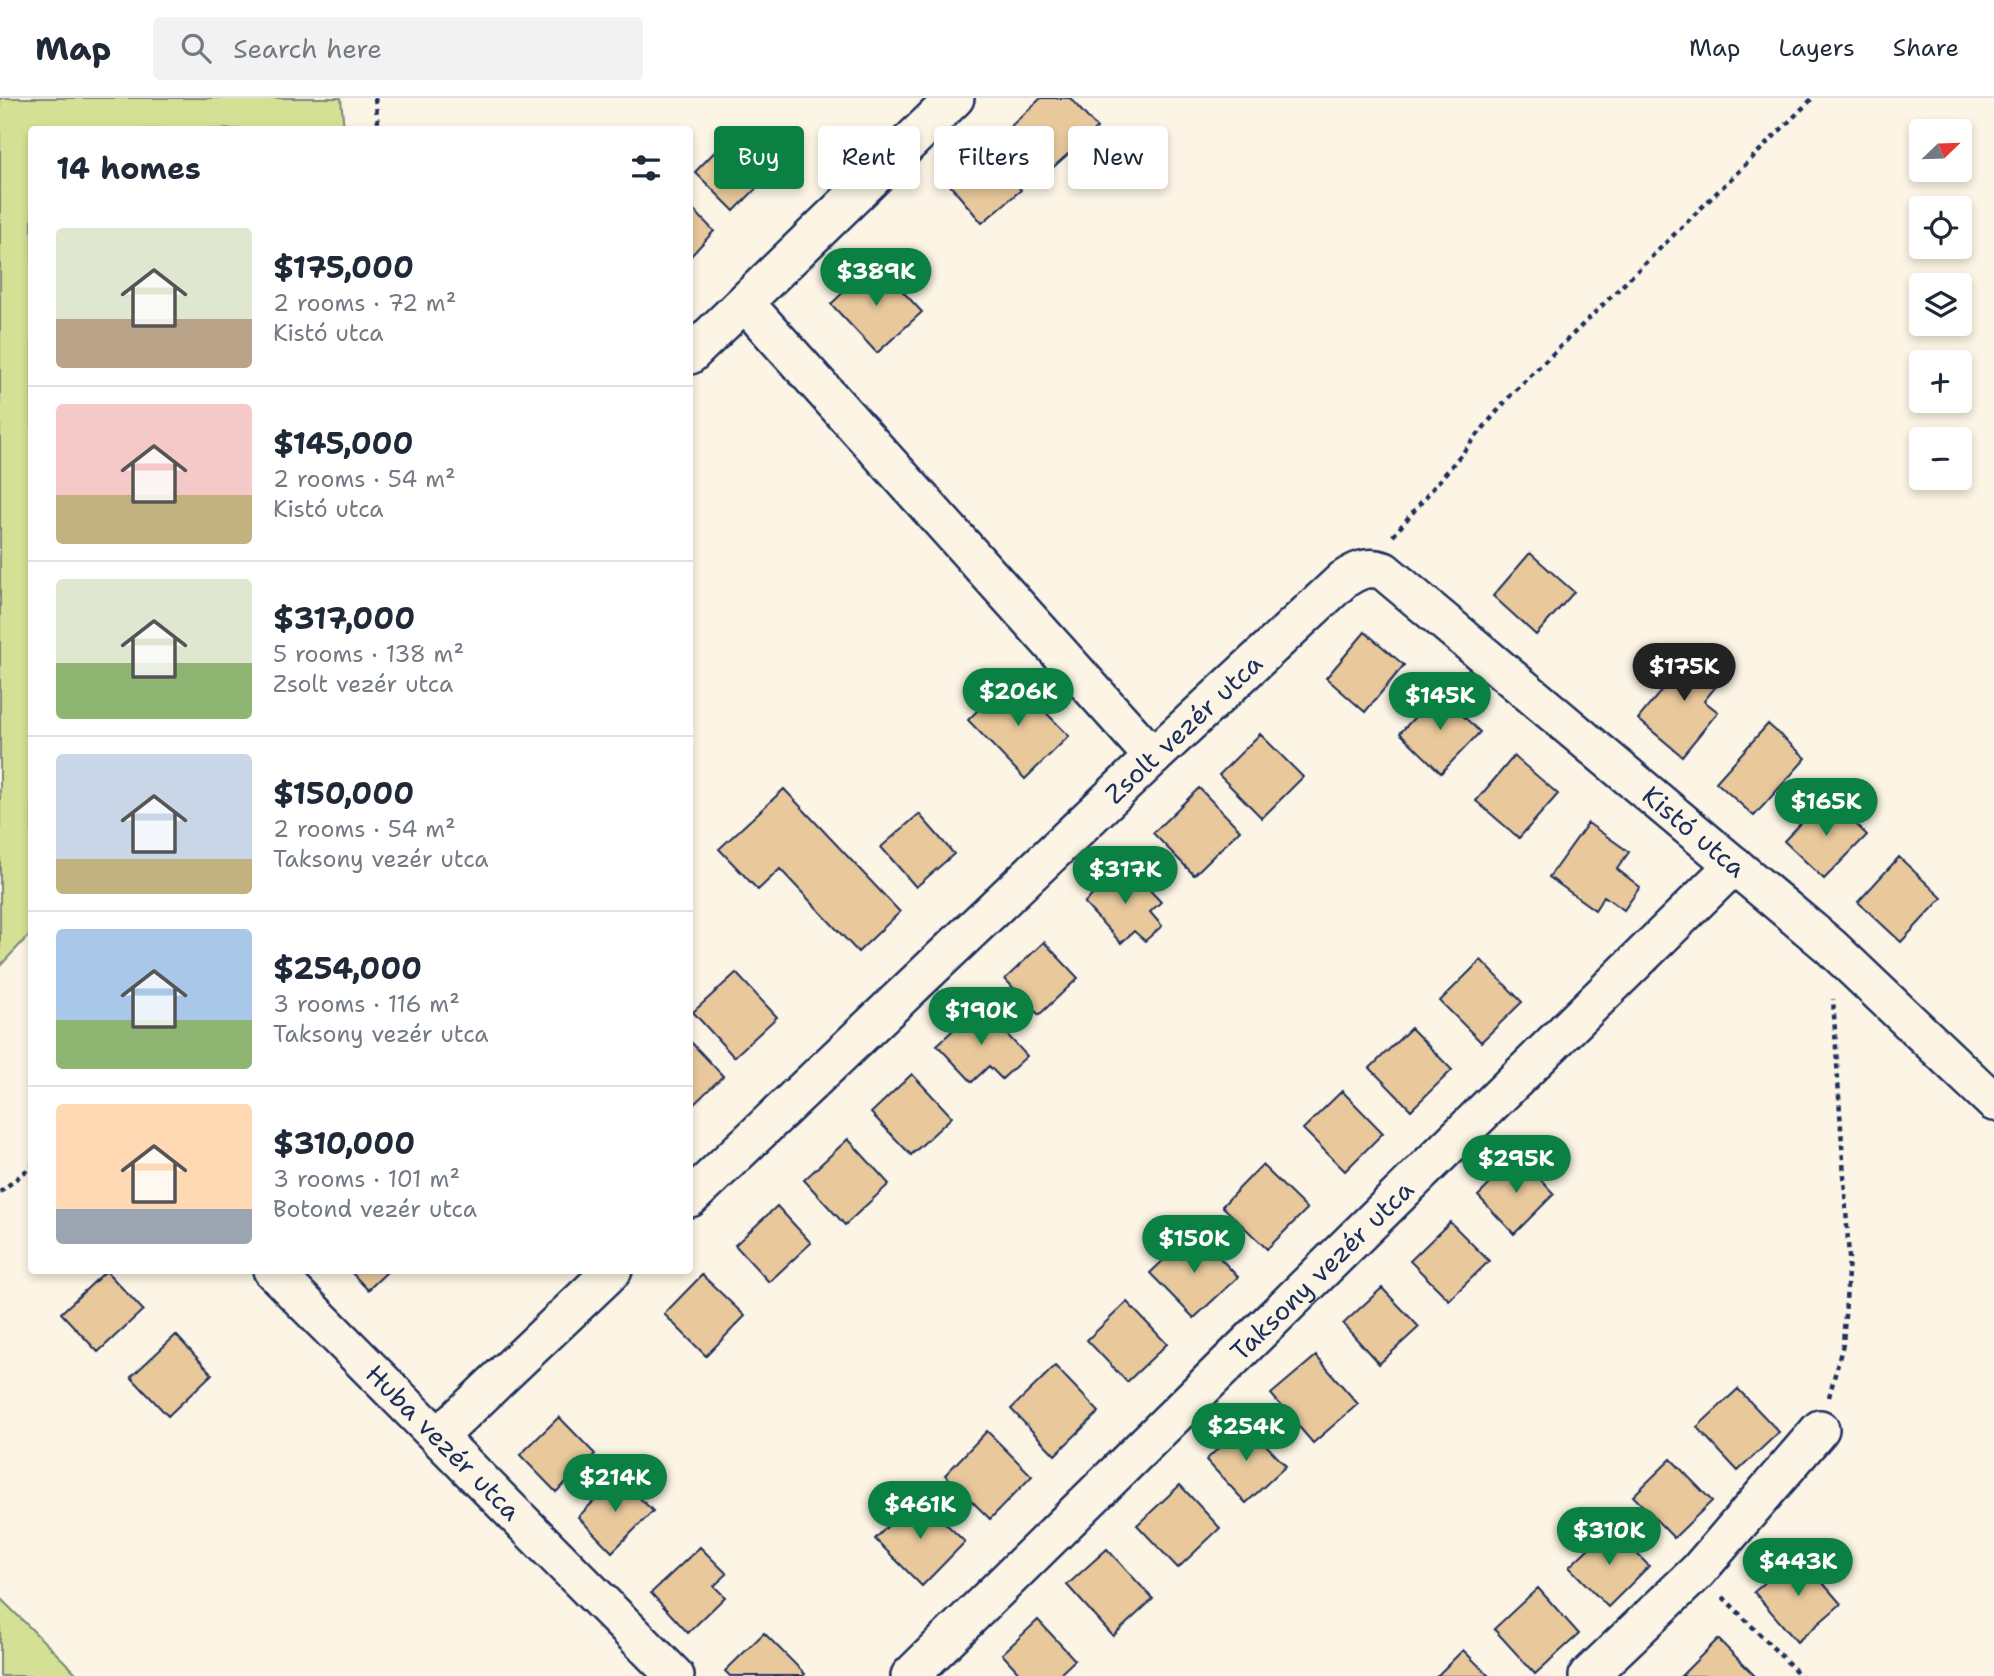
<!DOCTYPE html>
<meta charset="utf-8">
<style>
body{margin:0;font-family:"Shantell Sans",sans-serif;background:#f2f2f3;color:#1f2937;height:100vh;display:flex;flex-direction:column;font-size:26px;white-space:nowrap}
*{box-sizing:border-box;margin:0}
p{font-size:23px;color:#747a83}
.icon{flex:none;width:38px;height:38px;fill:none;stroke:currentColor;stroke-width:2;stroke-linecap:round;stroke-linejoin:round}
.map{position:relative;flex:1;overflow:hidden}
.details{position:absolute;left:28px;top:28px;width:665px;height:1148px;display:flex;flex-direction:column;background:#fff;border-radius:7px;box-shadow:0 4px 10px #0003}
.details>*{flex:none}
.top-card{position:absolute;left:714px;top:28px;width:665px;height:63px;display:flex;gap:14px}
.needle{width:46px;rotate:67deg}
.tools{position:absolute;left:1909px;top:21px;display:grid;gap:14px}
.tools a{display:grid;place-items:center;width:63px;height:63px;border-radius:7px;background:#fff;box-shadow:0 4px 10px #0003;font-size:35px}
.price{position:absolute;translate:-50% -60px;padding:0 16px;border-radius:24px;background:#0b8043;color:#fff;font-size:23px;line-height:46px;filter:drop-shadow(0 2px 4px #0008)}
.price::after{content:'';position:absolute;left:50%;top:42px;width:21px;height:16px;margin-left:-10px;background:inherit;clip-path:polygon(0 0,100% 0,50% 100%)}
.price.selected{background:#222;color:#fff}
ul{padding:0;list-style:none}
li{display:flex;align-items:center;gap:21px;height:175px;padding:0 28px}
li+li{border-top:2px solid #e0e1e3}
li span{display:grid;place-items:center;flex:none;width:196px;height:140px;border-radius:7px;color:#555}
li>.icon{margin-inline-start:auto}
span .icon{width:84px;height:84px;fill:#fffc;stroke-width:1}
li b{font-size:30px}
h2{display:flex;justify-content:space-between;align-items:center;height:84px;padding:0 28px;font-size:30px}
.chip{padding:0 24px;border-radius:7px;background:#fff;box-shadow:0 4px 10px #0003;font-size:24px;line-height:63px}
.chip.selected{background:#0b8043;color:#fff}
header{display:flex;align-items:center;gap:42px;box-sizing:border-box;height:98px;padding:0 35px;background:#fff;border-bottom:2px solid #e0e1e3}
header strong{font-size:33px}
nav{display:flex;gap:38px;margin-inline-start:auto;font-size:24px}
.search{width:490px;height:63px;background:#f2f2f3;display:flex;align-items:center;gap:18px;box-sizing:border-box;padding:0 24px;border-radius:7px;color:#747a83;font-size:26px}
.map>svg:first-child{display:block}
.green{fill:#d4e194;stroke:#788879;stroke-width:2}
.building{fill:#e9c99c;stroke:#1b2f5e;stroke-width:2}
.lines{fill:none;stroke-linecap:round;stroke-linejoin:round}
.minor-casing{stroke:#1b2f5e;stroke-width:42}
.path{stroke:#1b2f5e;stroke-width:4.5;stroke-dasharray:5 5;stroke-linecap:butt}
.minor{stroke:#fcf5e5;stroke-width:37}
.labels{text-anchor:middle;stroke-width:7;stroke-linejoin:round;paint-order:stroke}
.street-label{font-size:26px;fill:#1b2f5e;stroke:#fcf5e5}
</style>
<header>
<strong>Map</strong>
<div class="search"><svg class="icon" aria-label="search" viewBox="0 0 24 24"><circle cx="10" cy="10" r="6"/><path d="M15 15l6 6"/></svg>Search here</div>
<nav><a>Map</a><a>Layers</a><a>Share</a></nav>
</header>
<div class="map">
<svg width="1994" height="1578" viewBox="0 0 1994 1578">
<rect width="100%" height="100%" fill="#fcf5e5"/>
<filter id="ink" filterUnits="userSpaceOnUse"><feTurbulence type="fractalNoise" baseFrequency=".0143" numOctaves="2"/><feDisplacementMap in="SourceGraphic" scale="14" xChannelSelector="R" yChannelSelector="G"/><feConvolveMatrix kernelMatrix="1 2 1 2 8 2 1 2 1" color-interpolation-filters="sRGB"/></filter>
<g filter="url(#ink)">
<path class="green" d="M 0,0 L 341,0 L 344,31 L 32,32 L 32,834 L 0,868 Z
M 0,1500 L 79,1578 L 0,1578 Z"/>
<path class="building" d="M 1041,0 L 1070,0 L 1097,30 L 1049,73 L 1010,29 Z
M 736,32 L 775,71 L 734,113 L 695,74 Z
M 988,53 L 1021,92 L 982,125 L 949,86 Z
M 690,108 L 714,133 L 690,159 Z
M 875,164 L 922,214 L 877,255 L 831,206 Z
M 1530,455 L 1574,494 L 1536,537 L 1493,498 Z
M 1365,534 L 1404,567 L 1365,614 L 1326,580 Z
M 1696,550 L 1726,576 L 1704,603 L 1718,614 L 1682,658 L 1638,621 Z
M 1011,579 L 1069,638 L 1025,681 L 968,622 Z
M 1438,594 L 1480,634 L 1441,675 L 1400,635 Z
M 1768,626 L 1806,660 L 1754,718 L 1716,684 Z
M 1260,636 L 1303,679 L 1262,720 L 1219,677 Z
M 1514,658 L 1558,696 L 1519,740 L 1476,703 Z
M 1199,690 L 1240,732 L 1194,777 L 1153,735 Z
M 784,691 L 900,814 L 858,854 L 780,771 L 758,792 L 719,751 Z
M 1827,698 L 1867,737 L 1824,781 L 1784,743 Z
M 919,716 L 954,756 L 916,789 L 881,749 Z
M 1588,725 L 1629,754 L 1617,771 L 1640,789 L 1624,812 L 1604,798 L 1595,812 L 1549,779 Z
M 1899,759 L 1942,800 L 1901,844 L 1858,804 Z
M 1125,766 L 1161,804 L 1150,814 L 1162,828 L 1145,843 L 1134,833 L 1121,845 L 1084,805 Z
M 1044,844 L 1078,880 L 1039,917 L 1005,881 Z
M 1481,862 L 1522,904 L 1481,944 L 1440,903 Z
M 736,875 L 777,919 L 734,959 L 693,914 Z
M 980,907 L 1027,958 L 1002,981 L 989,968 L 972,984 L 937,947 Z
M 1411,930 L 1452,972 L 1411,1012 L 1370,970 Z
M 690,943 L 723,978 L 690,1010 Z
M 912,976 L 952,1019 L 911,1057 L 871,1015 Z
M 1342,993 L 1383,1035 L 1345,1073 L 1303,1031 Z
M 848,1041 L 889,1086 L 845,1127 L 804,1082 Z
M 1518,1058 L 1554,1096 L 1514,1136 L 1478,1098 Z
M 1262,1067 L 1307,1111 L 1267,1151 L 1222,1108 Z
M 777,1108 L 811,1145 L 769,1184 L 735,1147 Z
M 1450,1124 L 1489,1163 L 1449,1202 L 1410,1163 Z
M 1194,1133 L 1238,1179 L 1194,1220 L 1150,1175 Z
M 349,1172 L 389,1172 L 368,1192 Z
M 106,1173 L 143,1212 L 98,1254 L 61,1215 Z
M 702,1177 L 745,1218 L 706,1258 L 664,1216 Z
M 1382,1190 L 1419,1229 L 1379,1266 L 1343,1226 Z
M 1127,1204 L 1167,1246 L 1127,1284 L 1087,1242 Z
M 176,1237 L 212,1276 L 168,1318 L 131,1279 Z
M 1316,1258 L 1358,1306 L 1313,1345 L 1271,1296 Z
M 1055,1268 L 1099,1314 L 1055,1357 L 1011,1311 Z
M 1738,1291 L 1779,1334 L 1738,1373 L 1697,1329 Z
M 559,1319 L 595,1356 L 556,1394 L 520,1357 Z
M 1245,1325 L 1286,1368 L 1246,1405 L 1206,1362 Z
M 987,1333 L 1032,1378 L 990,1421 L 945,1377 Z
M 1671,1361 L 1712,1403 L 1674,1440 L 1633,1398 Z
M 618,1379 L 653,1413 L 612,1454 L 578,1419 Z
M 1180,1387 L 1220,1430 L 1178,1470 L 1137,1427 Z
M 917,1398 L 965,1444 L 922,1488 L 875,1441 Z
M 1611,1429 L 1649,1468 L 1608,1509 L 1569,1469 Z
M 700,1449 L 727,1476 L 714,1488 L 725,1499 L 688,1535 L 651,1495 Z
M 1107,1451 L 1153,1501 L 1113,1538 L 1067,1487 Z
M 1798,1456 L 1841,1506 L 1797,1544 L 1754,1494 Z
M 1538,1490 L 1579,1536 L 1535,1576 L 1494,1531 Z
M 1038,1522 L 1075,1562 L 1058,1578 L 1022,1578 L 1002,1556 Z
M 764,1535 L 805,1576 L 803,1578 L 730,1578 L 725,1573 Z
M 1718,1541 L 1755,1578 L 1681,1578 Z
M 1463,1552 L 1489,1578 L 1437,1578 Z"/>
<g class="lines">
<defs>
<g id="minor">
<path d="M 745,205 L 1153,659"/>
<path d="M 690,257 L 955,0"/>
<path id="s1" d="M 690,1100 L 1153,659 L 1343,482 C 1356,473 1368,467 1384,473 L 1830,848 L 1994,1004"/>
<path id="s2" d="M 272,1172 L 675,1578"/>
<path d="M 439,1338 L 613,1172"/>
<path id="s3" d="M 910,1578 L 1734,767"/>
<path d="M 1588,1578 L 1698,1473 L 1820,1331"/>
</g>
</defs>
<use href="#minor" class="minor-casing"/>
<path class="path" d="M 375,0 L 379,32
M 1393,438 L 1510,298 L 1813,0
M 0,1094 L 32,1068
M 1829,1299 L 1843,1246 L 1849,1160 L 1833,901
M 1723,1499 L 1801,1578"/>
<use href="#minor" class="minor"/>
</g>
</g>
<g class="labels">
<g class="street-label">
<text dy="9" stroke="none"><textPath href="#s1" startOffset="681">Zsolt vezér utca</textPath></text>
<text dy="9" stroke="none"><textPath href="#s1" startOffset="1348">Kistó utca</textPath></text>
<text dy="9" stroke="none"><textPath href="#s3" startOffset="578">Taksony vezér utca</textPath></text>
<text dy="9" stroke="none"><textPath href="#s2" startOffset="243">Huba vezér utca</textPath></text>
</g>
</g>
</svg>
<div class="tools">
<a><svg class="needle" viewBox="-14 -14 28 28"><path d="M0-13l5 13h-10z" fill="#e53935"/><path d="M0 13l5-13h-10z" fill="#747a83"/></svg></a>
<a><svg class="icon" aria-label="locate" viewBox="0 0 24 24"><circle cx="12" cy="12" r="6"/><path d="M12 2v4M12 18v4M2 12h4M18 12h4"/></svg></a>
<a><svg class="icon" aria-label="layers" viewBox="0 0 24 24"><path d="M12 4l9 5-9 5-9-5zM3 14l9 5 9-5"/></svg></a>
<a>+</a>
<a>−</a>
</div>
<b class="price" style="left:876px;top:210px">$389K</b>
<b class="price selected" style="left:1684px;top:605px">$175K</b>
<b class="price" style="left:1018px;top:630px">$206K</b>
<b class="price" style="left:1440px;top:634px">$145K</b>
<b class="price" style="left:1826px;top:740px">$165K</b>
<b class="price" style="left:1125px;top:808px">$317K</b>
<b class="price" style="left:981px;top:949px">$190K</b>
<b class="price" style="left:1516px;top:1097px">$295K</b>
<b class="price" style="left:1194px;top:1177px">$150K</b>
<b class="price" style="left:1246px;top:1365px">$254K</b>
<b class="price" style="left:615px;top:1416px">$214K</b>
<b class="price" style="left:920px;top:1443px">$461K</b>
<b class="price" style="left:1609px;top:1469px">$310K</b>
<b class="price" style="left:1798px;top:1500px">$443K</b>
<div class="top-card">
<a class="chip selected">Buy</a>
<a class="chip">Rent</a>
<a class="chip">Filters</a>
<a class="chip">New</a>
</div>
<section class="details">
<h2>14 homes<svg class="icon" aria-label="filters" viewBox="0 0 24 24"><path d="M4 7h16M4 17h16"/><circle cx="9" cy="7" r="2"/><circle cx="15" cy="17" r="2"/></svg></h2>
<ul>
<li><span style="background:linear-gradient(#dfe7d0 65%,#b9a48a 0)"><svg class="icon" aria-label="home" viewBox="0 0 24 24"><path d="M3 11l9-7 9 7M6 9v11h12V9"/></svg></span><div><b>$175,000</b><p>2 rooms · 72 m²</p><p>Kistó utca</p></div></li>
<li><span style="background:linear-gradient(#f6c9c9 65%,#c2b280 0)"><svg class="icon" aria-label="home" viewBox="0 0 24 24"><path d="M3 11l9-7 9 7M6 9v11h12V9"/></svg></span><div><b>$145,000</b><p>2 rooms · 54 m²</p><p>Kistó utca</p></div></li>
<li><span style="background:linear-gradient(#dfe7d0 60%,#8fb573 0)"><svg class="icon" aria-label="home" viewBox="0 0 24 24"><path d="M3 11l9-7 9 7M6 9v11h12V9"/></svg></span><div><b>$317,000</b><p>5 rooms · 138 m²</p><p>Zsolt vezér utca</p></div></li>
<li><span style="background:linear-gradient(#c9d6e8 75%,#c2b280 0)"><svg class="icon" aria-label="home" viewBox="0 0 24 24"><path d="M3 11l9-7 9 7M6 9v11h12V9"/></svg></span><div><b>$150,000</b><p>2 rooms · 54 m²</p><p>Taksony vezér utca</p></div></li>
<li><span style="background:linear-gradient(#a9c7e8 65%,#8fb573 0)"><svg class="icon" aria-label="home" viewBox="0 0 24 24"><path d="M3 11l9-7 9 7M6 9v11h12V9"/></svg></span><div><b>$254,000</b><p>3 rooms · 116 m²</p><p>Taksony vezér utca</p></div></li>
<li><span style="background:linear-gradient(#ffd9b3 75%,#9aa5b1 0)"><svg class="icon" aria-label="home" viewBox="0 0 24 24"><path d="M3 11l9-7 9 7M6 9v11h12V9"/></svg></span><div><b>$310,000</b><p>3 rooms · 101 m²</p><p>Botond vezér utca</p></div></li>
</ul>
</section>
</div>
